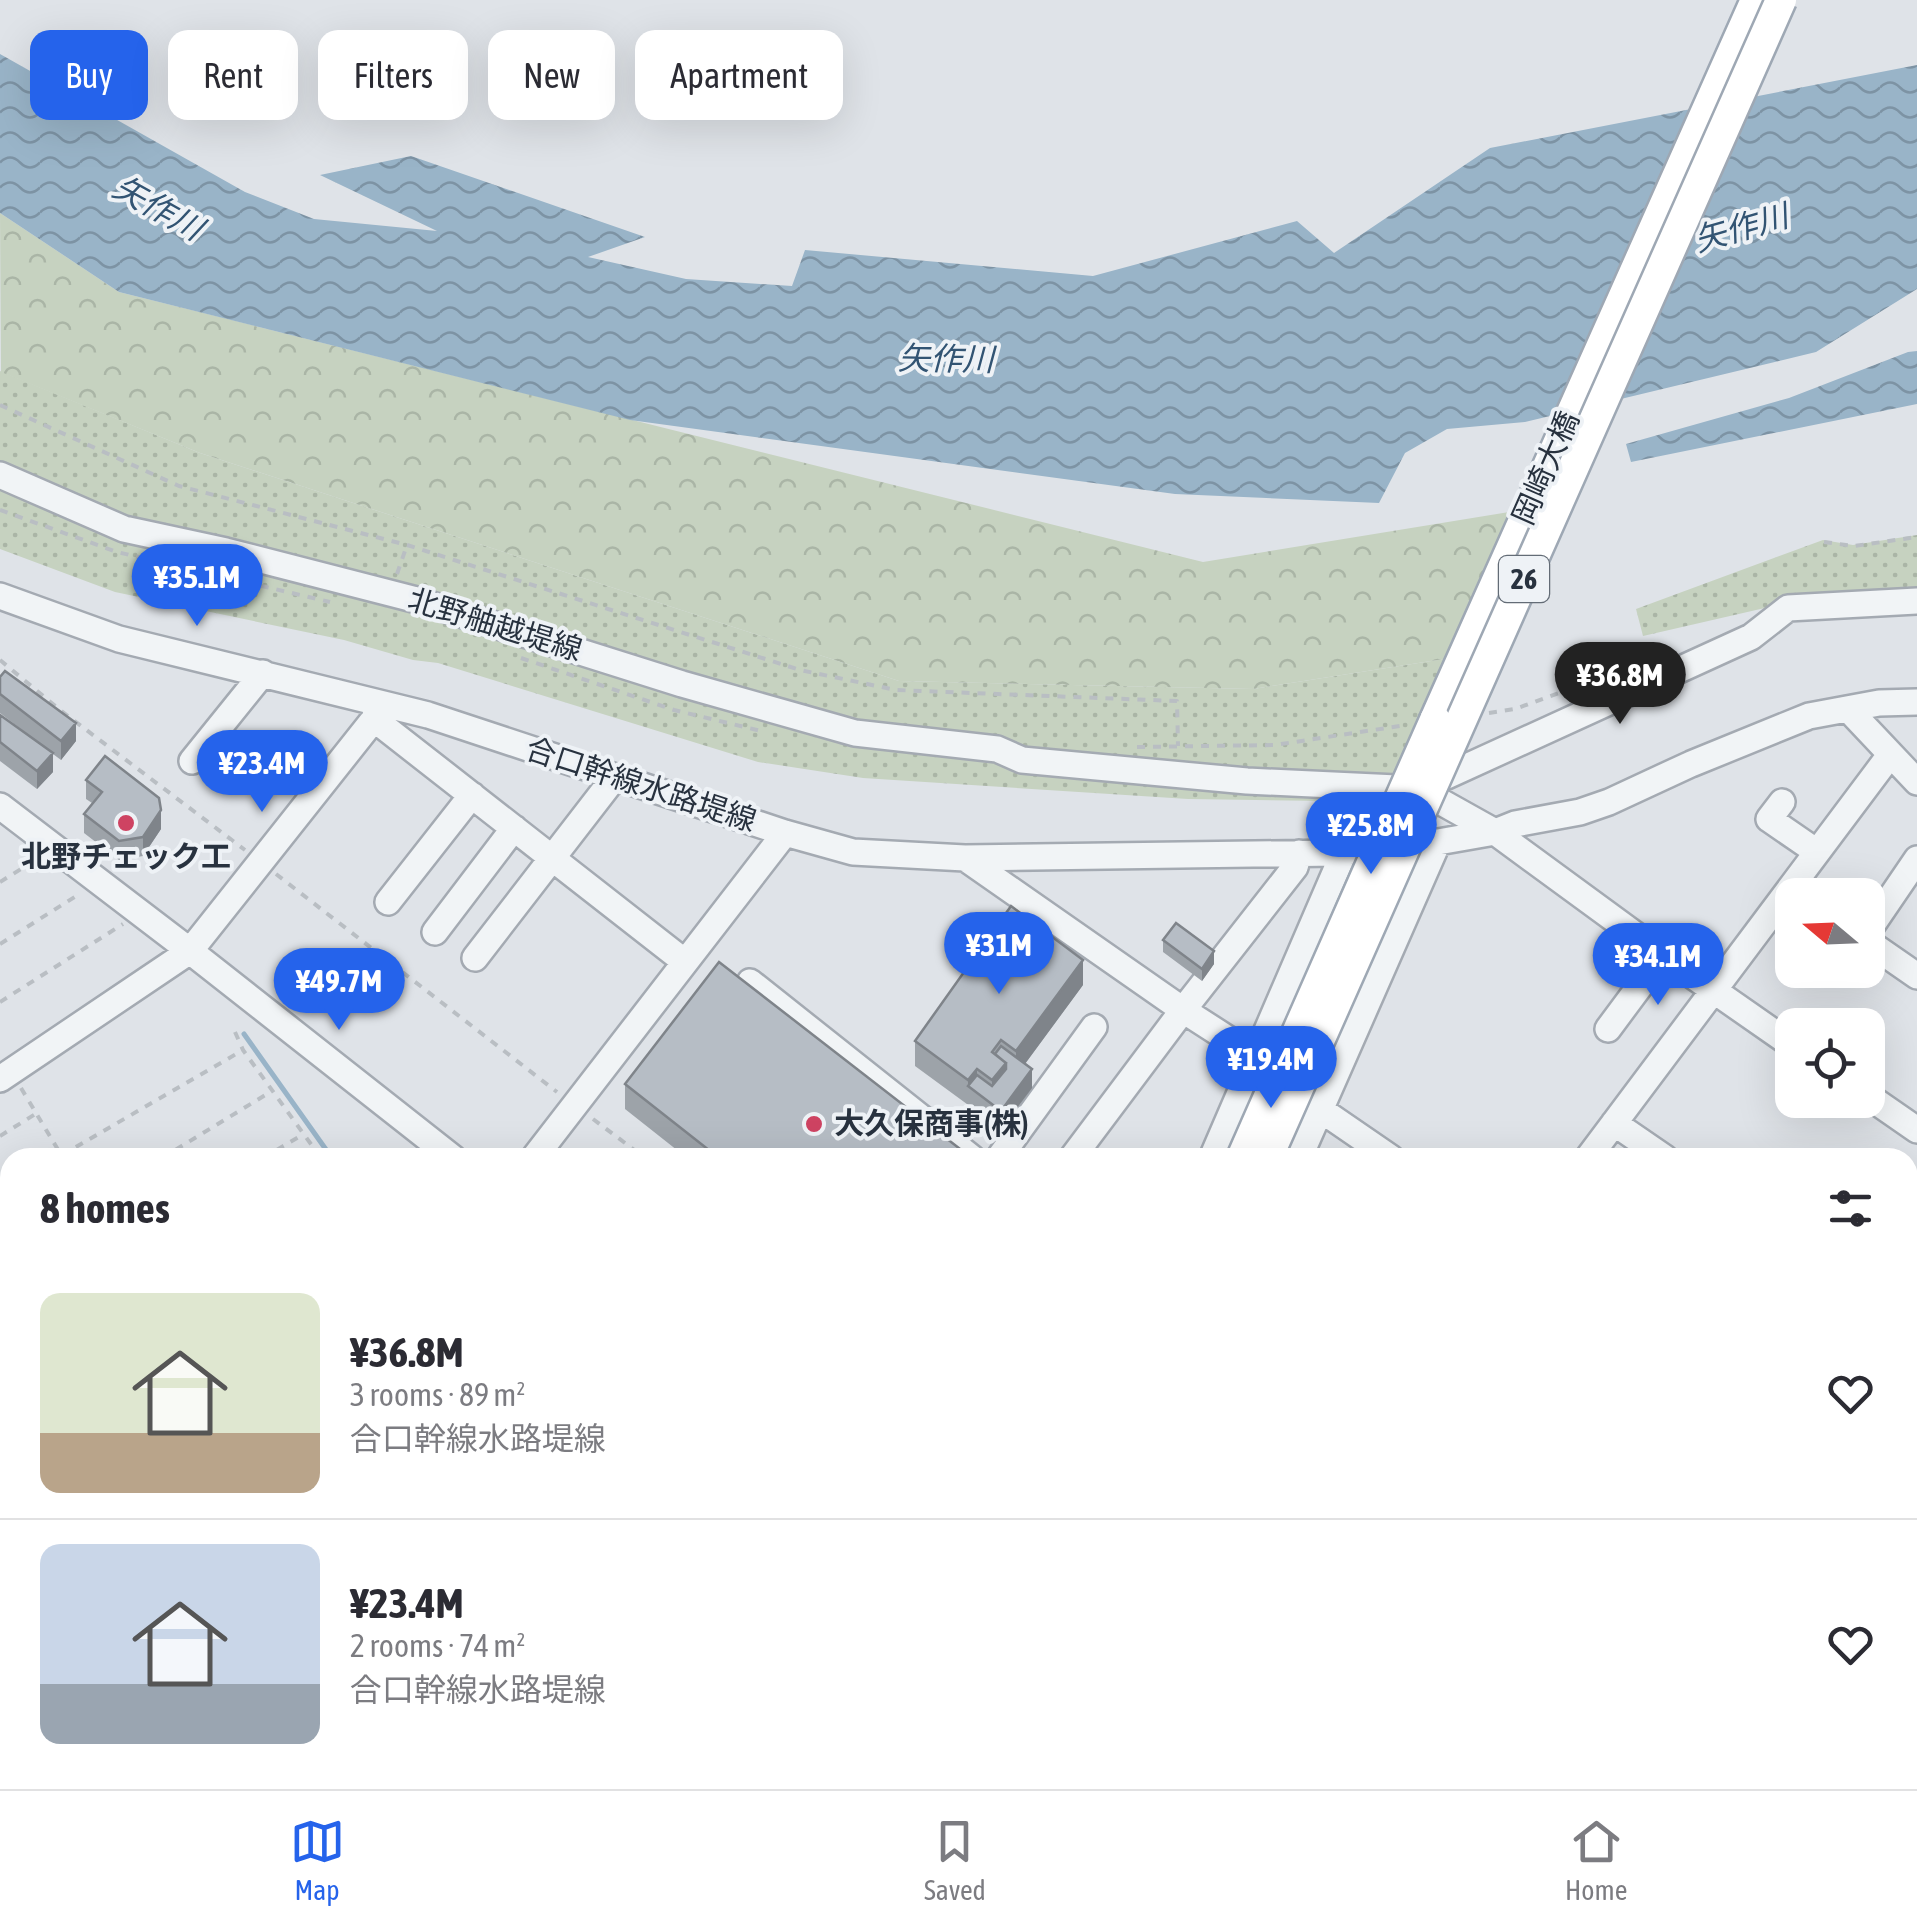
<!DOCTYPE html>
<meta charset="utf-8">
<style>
body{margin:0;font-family:"Asap Condensed","Noto Sans JP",sans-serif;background:#f2f2f3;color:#2b2b33;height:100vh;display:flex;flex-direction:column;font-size:38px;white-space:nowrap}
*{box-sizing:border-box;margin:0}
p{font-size:32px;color:#7c7c81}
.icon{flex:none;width:55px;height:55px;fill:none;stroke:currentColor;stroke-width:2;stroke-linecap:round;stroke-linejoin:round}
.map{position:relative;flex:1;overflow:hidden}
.sheet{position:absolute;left:0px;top:1148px;width:1918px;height:642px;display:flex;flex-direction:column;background:#fff;border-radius:30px 30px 0 0;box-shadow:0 10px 40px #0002}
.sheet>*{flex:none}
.banner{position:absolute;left:30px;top:30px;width:1000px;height:90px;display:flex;gap:20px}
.needle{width:65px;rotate:289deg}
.controls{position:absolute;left:1775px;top:878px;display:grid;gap:20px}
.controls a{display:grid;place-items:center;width:110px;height:110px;border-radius:20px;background:#fff;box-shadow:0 10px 40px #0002;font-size:50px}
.price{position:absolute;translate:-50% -85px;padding:0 22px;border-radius:35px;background:#2563eb;color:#fff;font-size:32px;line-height:65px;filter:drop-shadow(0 2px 5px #0008)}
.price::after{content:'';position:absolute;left:50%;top:60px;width:30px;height:22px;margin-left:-15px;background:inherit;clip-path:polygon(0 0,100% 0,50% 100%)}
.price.selected{background:#222;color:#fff}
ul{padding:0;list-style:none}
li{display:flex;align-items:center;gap:30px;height:250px;padding:0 40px}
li+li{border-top:2px solid #e1e1e2}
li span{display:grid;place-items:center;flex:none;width:280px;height:200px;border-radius:20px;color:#555}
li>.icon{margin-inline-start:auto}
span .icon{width:120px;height:120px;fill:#fffc;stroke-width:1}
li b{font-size:42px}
h2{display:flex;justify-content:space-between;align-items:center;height:120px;padding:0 40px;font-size:42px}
.chip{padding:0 35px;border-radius:20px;background:#fff;box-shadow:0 10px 40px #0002;font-size:35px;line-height:90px}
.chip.selected{background:#2563eb;color:#fff}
.menu{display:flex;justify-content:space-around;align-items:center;height:140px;border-top:2px solid #e1e1e2;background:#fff;font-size:28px;color:#7c7c81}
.menu a{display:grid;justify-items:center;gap:5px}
.menu .selected{color:#2563eb}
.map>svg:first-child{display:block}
.grass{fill:url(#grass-dots)}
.forest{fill:url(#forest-crowns)}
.water{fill:url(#water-waves)}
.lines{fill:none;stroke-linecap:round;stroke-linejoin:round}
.stream{stroke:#99b4c8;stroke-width:5}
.minor-casing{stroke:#a4aab2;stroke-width:30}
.major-casing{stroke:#9ea8b4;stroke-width:35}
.path{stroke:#b9bec3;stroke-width:4;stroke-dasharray:8 8;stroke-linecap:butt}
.minor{stroke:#f1f4f6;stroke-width:25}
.major{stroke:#fff;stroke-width:30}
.major-bridge-casing{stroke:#9ea8b4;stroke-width:35;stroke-linecap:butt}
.major-bridge{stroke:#fff;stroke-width:30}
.wall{fill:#9da3a9}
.shaded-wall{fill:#7f848a}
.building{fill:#b6bdc5;stroke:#7f848a;stroke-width:2.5}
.poi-dot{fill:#ce4362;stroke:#eef2f6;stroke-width:4}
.labels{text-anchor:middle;stroke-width:8;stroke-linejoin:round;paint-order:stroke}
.shield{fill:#eef2f6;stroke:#636c76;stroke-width:2.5}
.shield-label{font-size:28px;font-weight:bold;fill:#28323f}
.street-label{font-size:30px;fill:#28323f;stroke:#eef2f6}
.poi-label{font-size:30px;font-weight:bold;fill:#28323f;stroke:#eef2f6}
.water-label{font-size:32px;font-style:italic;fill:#325473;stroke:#eef2f6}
</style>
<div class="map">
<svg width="1917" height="1789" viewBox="0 0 1917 1789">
<defs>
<pattern id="grass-dots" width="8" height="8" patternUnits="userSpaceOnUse" patternTransform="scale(2.5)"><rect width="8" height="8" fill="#c6d2c0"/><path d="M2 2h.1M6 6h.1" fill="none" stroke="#aab5a6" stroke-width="1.8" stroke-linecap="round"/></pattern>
<pattern id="forest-crowns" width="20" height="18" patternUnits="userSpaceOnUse" patternTransform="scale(2.5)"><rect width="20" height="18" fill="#c6d2c0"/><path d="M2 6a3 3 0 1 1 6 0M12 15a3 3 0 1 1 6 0" fill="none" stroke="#aab5a6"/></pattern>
<pattern id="water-waves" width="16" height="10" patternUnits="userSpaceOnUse" patternTransform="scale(2.5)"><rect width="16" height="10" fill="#99b4c8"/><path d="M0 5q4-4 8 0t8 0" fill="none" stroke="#7d93a4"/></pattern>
</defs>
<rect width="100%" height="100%" fill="#dfe3e8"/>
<path class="grass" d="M 0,371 L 200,453 L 899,681 L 1253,689 L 1463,656 L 1405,802 L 1188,799 L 863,778 L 758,762 L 438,663 L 413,660 L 344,640 L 115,592 L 0,549 Z
M 1917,535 L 1917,596 L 1787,603 L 1643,636 L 1636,609 L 1823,540 L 1853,545 Z"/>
<path class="forest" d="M 0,213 L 119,292 L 1203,562 L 1527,509 L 1463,656 L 1253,689 L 899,681 L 200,453 L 1,372 Z"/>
<path class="water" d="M 0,54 L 245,192 L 314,219 L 437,231 L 320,175 L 411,156 L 645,237 L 588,257 L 686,279 L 792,286 L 805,250 L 1093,276 L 1297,221 L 1334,253 L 1490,148 L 1917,65 L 1917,289 L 1816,352 L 1525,422 L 1447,429 L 1405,453 L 1379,503 L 1175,494 L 630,420 L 119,292 L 0,213 Z
M 1917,351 L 1917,404 L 1631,462 L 1626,444 L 1789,398 L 1908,352 Z"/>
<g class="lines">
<path class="stream" d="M 244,1034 L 332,1158
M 768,1780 L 774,1789"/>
<defs>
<path id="minor" d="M 0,475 L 124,529 L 226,551 L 413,599 L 682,684 L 855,733 L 997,749 L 1022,760 L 1247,781 L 1418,789 L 1495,832 L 1663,955 L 1792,1045
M 0,596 L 119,639 L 428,715 L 785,833 L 853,852 L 965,858 L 1335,853 L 1438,842 L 1495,832 L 1515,824 L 1580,812 L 1609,802 L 1691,764 L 1809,716 L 1879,703 L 1917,702
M 1848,709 L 1917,782
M 374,719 L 685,962
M 192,761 L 263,673
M 1427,785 L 1751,637 L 1788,608 L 1917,601
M 1782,802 L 1769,819 L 1817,852
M 0,806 L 190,951 L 453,1158
M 965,858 L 1183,1010 L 1256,1057
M 388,902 L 472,795
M 1868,931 L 1917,859
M 435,932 L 514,828
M 1868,942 L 1917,976
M 475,958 L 614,778
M 750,982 L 972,1158
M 1608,1029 L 1663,955
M 0,1079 L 190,951 L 374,719 L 379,704
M 1868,1096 L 1917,1130
M 1308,1101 L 1391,1158
M 1614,1123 L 1665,1158
M 534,1158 L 785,833
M 999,1158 L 1094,1027
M 1072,1158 L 1183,1010 L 1295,867 L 1299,853
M 1212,1158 L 1344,852
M 1299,1158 L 1438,842
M 1588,1158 L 1890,755
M 1908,1345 L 1917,1331
M 0,1370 L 10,1386
M 0,1497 L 10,1490
M 1908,1772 L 1917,1775
M 625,1780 L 630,1789
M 1147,1780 L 1153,1789
M 1740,1780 L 1752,1789
M 234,1789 L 251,1780
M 1549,1789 L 1556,1780
M 1625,1789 L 1631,1780"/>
<path id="major" d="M 1435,720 L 1756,0
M 1258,1780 L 1270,1789
M 979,1789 L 982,1780
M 1016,1789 L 1019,1780"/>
</defs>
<use href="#minor" class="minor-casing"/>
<use href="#major" class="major-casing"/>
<path class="path" d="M 0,405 L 179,486 L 407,545 L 800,670 L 896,690 L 1177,701 L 1178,746
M 0,510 L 117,552 L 330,602
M 1824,542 L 1854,546 L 1917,537
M 397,574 L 407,545
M 521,658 L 674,710 L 761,731
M 0,660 L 60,710 L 245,850
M 1489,713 L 1515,709 L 1627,668
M 1137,747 L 1275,745 L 1406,725
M 276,874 L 557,1092
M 0,882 L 34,861
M 0,944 L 81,893
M 0,1002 L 123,924
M 235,1032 L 243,1050 L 321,1158
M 21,1088 L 63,1158
M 593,1119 L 645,1158
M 0,1136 L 37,1113
M 62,1155 L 243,1050
M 162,1158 L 272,1091
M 263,1158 L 302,1135
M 0,1225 L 10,1219
M 0,1312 L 10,1306
M 0,1336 L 10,1331
M 0,1432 L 10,1426
M 0,1531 L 10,1525
M 0,1563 L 10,1556
M 0,1590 L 10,1584
M 0,1620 L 10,1614
M 0,1670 L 10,1686
M 67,1780 L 73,1789
M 438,1780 L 444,1789
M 759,1780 L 765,1789
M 1456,1780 L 1467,1789
M 71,1786 L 82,1780
M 14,1789 L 29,1780
M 114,1789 L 130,1780
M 419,1789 L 434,1780
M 522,1789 L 537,1780
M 704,1789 L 718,1780"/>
<use href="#minor" class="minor"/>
<use href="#major" class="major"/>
<defs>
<path id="major-bridge" d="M 1242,1158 L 1435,720
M 1267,1158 L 1781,0"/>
</defs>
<use href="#major-bridge" class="major-bridge-casing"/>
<use href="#major-bridge" class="major-bridge"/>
</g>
<path class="wall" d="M 0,677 L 76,741 L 61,760 L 53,754 L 53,772 L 37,789 L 0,761 L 0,715 L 48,750 L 0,713 Z
M 86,780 L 161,829 L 143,856 L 119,860 L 84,833 L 84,814 L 92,803 L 86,799 Z
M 1163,940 L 1214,964 L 1202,981 L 1163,952 Z
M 1083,985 L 1025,1064 L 1032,1088 L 1001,1129 L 915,1066 L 915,1041 Z
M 625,1084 L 964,1158 L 687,1158 L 625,1109 Z
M 1908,1388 L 1917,1393 L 1917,1664 L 1908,1659 Z"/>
<path class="shaded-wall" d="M 76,723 L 76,741 L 61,760 L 61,741 Z
M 53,753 L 53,772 L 37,789 L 37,771 Z
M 161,810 L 161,829 L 143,856 L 143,837 Z
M 1214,951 L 1214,964 L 1202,981 L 1202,969 Z
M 1083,960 L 1083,985 L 1016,1076 L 1016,1051 Z
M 1006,1063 L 1006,1087 L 992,1105 L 992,1080 Z
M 977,1069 L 977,1093 L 968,1086 L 968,1080 Z
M 1032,1069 L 1032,1088 L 1001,1129 L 1001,1111 Z"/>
<path class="building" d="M 5,671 L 76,723 L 61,741 L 0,694 L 0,677 Z
M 0,715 L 53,753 L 37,771 L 0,742 Z
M 105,756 L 159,798 L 161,810 L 143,837 L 119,841 L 84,814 L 102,792 L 86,780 Z
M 1011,906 L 1083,960 L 1016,1051 L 1001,1040 L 992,1052 L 1006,1063 L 992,1080 L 977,1069 L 968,1080 L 915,1041 Z
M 1176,923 L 1214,951 L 1202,969 L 1163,940 Z
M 719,962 L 964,1152 L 960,1158 L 719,1158 L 625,1084 Z
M 1001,1046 L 1032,1069 L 1001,1111 L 968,1086 L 977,1075 L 992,1086 L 1006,1069 L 1006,1063 L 995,1054 Z
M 1908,1388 L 1917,1393 L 1917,1639 L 1908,1634 L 1908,1565 L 1910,1559 L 1908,1558 Z"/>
<g class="poi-dot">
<circle cx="126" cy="823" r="10"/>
<circle cx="814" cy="1124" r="10"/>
</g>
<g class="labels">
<rect class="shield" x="1499" y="556" width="50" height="46" rx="8"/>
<g class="shield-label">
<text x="1524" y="589">26</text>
</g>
<g class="street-label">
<text transform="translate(1546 468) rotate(-66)" y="10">岡崎大橋</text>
<text transform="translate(495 625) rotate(17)" y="10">北野舳越堤線</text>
<text transform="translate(641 785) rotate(18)" y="10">合口幹線水路堤線</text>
</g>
<g class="poi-label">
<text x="126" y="867">北野チェック工</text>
<text x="834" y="1134" text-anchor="start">大久保商事(株)</text>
</g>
<g class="water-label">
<text transform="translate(158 208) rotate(29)" y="11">矢作川</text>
<text transform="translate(1741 228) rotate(-16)" y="11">矢作川</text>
<text transform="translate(946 359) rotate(1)" y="11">矢作川</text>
</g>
</g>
</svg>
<div class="controls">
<a><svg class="needle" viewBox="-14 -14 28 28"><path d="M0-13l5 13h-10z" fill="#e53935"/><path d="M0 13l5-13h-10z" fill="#7c7c81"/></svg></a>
<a><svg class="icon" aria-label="locate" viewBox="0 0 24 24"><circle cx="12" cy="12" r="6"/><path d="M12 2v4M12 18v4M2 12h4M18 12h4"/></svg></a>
</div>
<b class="price" style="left:197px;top:629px">¥35.1M</b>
<b class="price selected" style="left:1620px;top:727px">¥36.8M</b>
<b class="price" style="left:262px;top:815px">¥23.4M</b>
<b class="price" style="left:1371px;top:877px">¥25.8M</b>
<b class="price" style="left:999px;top:997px">¥31M</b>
<b class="price" style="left:1658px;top:1008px">¥34.1M</b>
<b class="price" style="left:339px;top:1033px">¥49.7M</b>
<b class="price" style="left:1271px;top:1111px">¥19.4M</b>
<div class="banner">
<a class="chip selected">Buy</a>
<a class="chip">Rent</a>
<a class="chip">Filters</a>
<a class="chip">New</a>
<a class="chip">Apartment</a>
</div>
<section class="sheet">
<h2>8 homes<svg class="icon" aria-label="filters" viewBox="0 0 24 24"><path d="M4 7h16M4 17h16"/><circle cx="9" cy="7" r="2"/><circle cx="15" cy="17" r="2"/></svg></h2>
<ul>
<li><span style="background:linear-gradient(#dfe7d0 70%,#b9a48a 0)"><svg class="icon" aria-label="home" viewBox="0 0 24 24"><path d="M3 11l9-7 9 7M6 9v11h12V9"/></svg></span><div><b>¥36.8M</b><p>3 rooms · 89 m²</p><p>合口幹線水路堤線</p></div><svg class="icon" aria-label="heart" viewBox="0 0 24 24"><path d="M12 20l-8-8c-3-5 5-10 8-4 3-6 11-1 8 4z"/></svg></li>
<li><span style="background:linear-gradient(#c9d6e8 70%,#9aa5b1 0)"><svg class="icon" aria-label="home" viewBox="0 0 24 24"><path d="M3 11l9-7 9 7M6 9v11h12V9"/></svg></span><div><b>¥23.4M</b><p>2 rooms · 74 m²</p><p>合口幹線水路堤線</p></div><svg class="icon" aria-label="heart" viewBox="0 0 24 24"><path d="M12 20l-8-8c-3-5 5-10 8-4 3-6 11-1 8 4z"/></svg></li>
</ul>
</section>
</div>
<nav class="menu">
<a class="selected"><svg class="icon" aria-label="map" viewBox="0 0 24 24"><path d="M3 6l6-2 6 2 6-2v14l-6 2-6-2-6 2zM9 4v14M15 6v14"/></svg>Map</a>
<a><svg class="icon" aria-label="saved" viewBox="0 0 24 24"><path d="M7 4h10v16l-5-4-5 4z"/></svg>Saved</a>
<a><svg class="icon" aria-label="home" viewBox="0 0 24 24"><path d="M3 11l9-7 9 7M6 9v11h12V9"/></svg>Home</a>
</nav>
